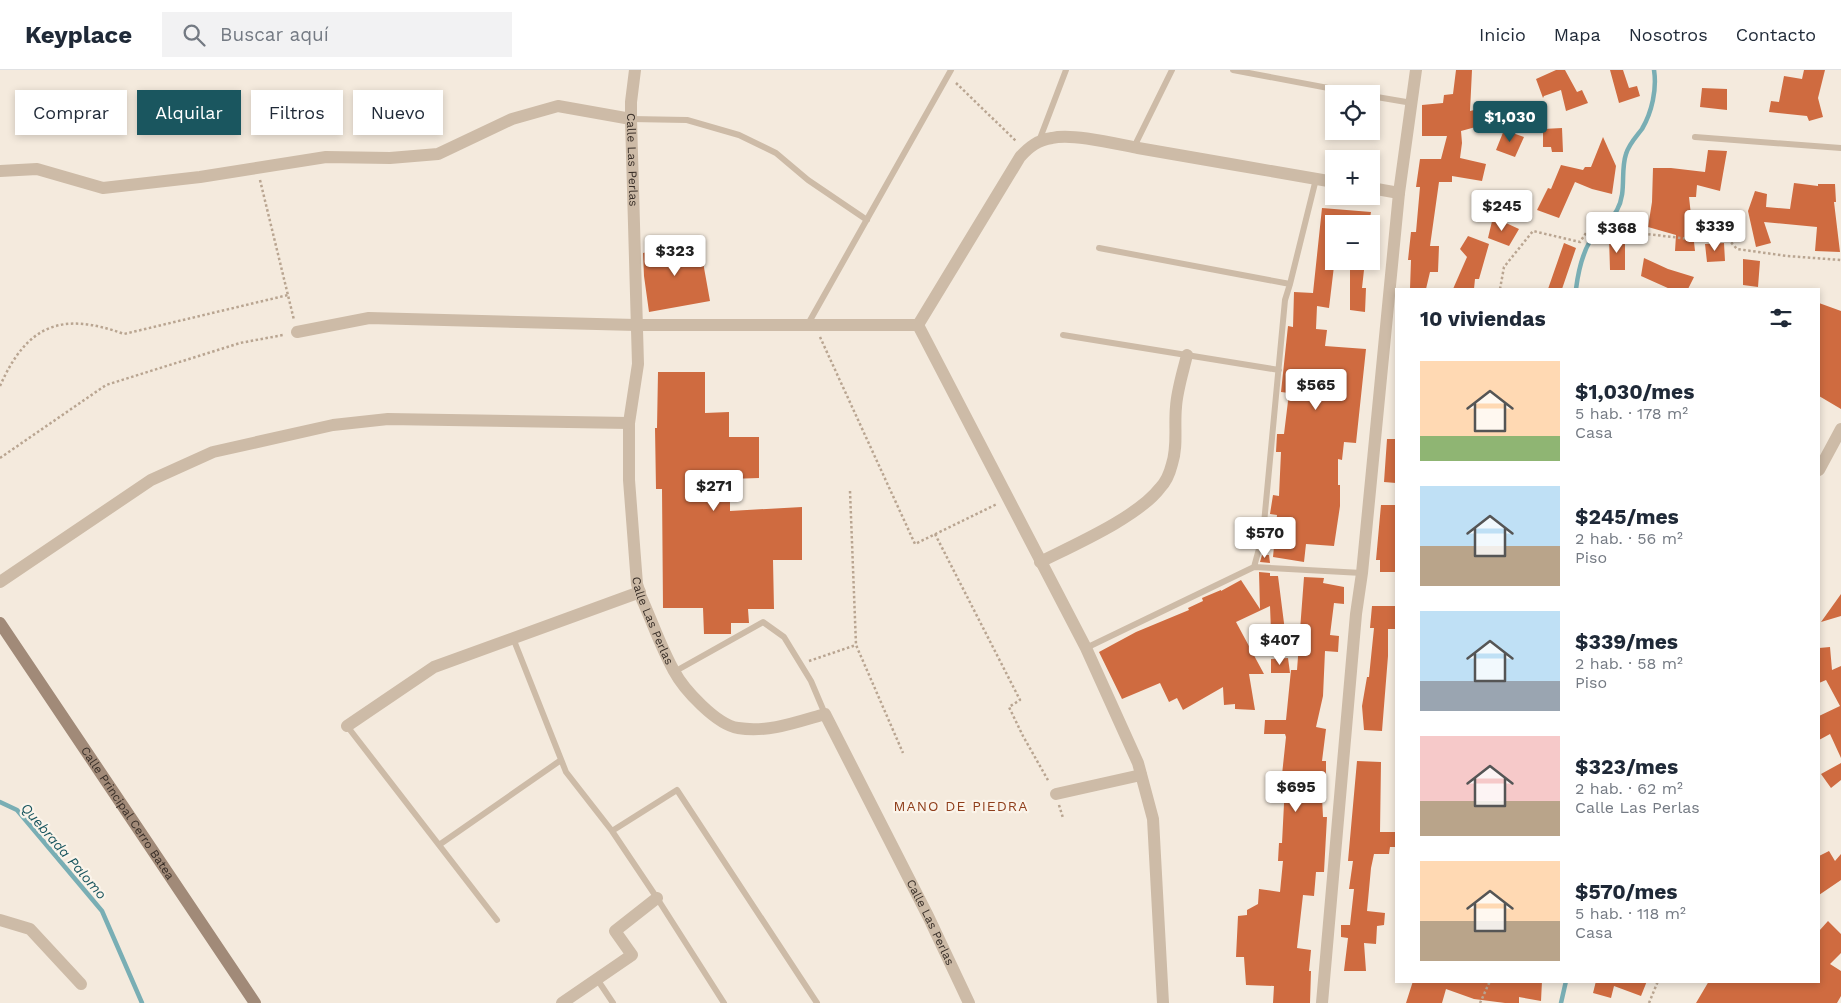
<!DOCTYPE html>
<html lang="es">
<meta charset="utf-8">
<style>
body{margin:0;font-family:"Work Sans",sans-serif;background:#f2f2f3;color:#1f2937;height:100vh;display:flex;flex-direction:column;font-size:19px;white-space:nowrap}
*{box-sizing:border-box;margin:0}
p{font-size:16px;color:#747a83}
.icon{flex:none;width:28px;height:28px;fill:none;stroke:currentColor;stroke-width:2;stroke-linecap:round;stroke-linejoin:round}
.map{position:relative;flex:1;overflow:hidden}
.panel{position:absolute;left:1395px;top:218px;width:425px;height:695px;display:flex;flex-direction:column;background:#fff;border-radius:0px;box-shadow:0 2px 8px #0003}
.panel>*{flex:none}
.hud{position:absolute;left:15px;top:20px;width:475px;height:45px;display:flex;gap:10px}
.buttons{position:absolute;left:1325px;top:15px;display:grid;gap:10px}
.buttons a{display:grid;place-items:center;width:55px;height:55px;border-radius:0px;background:#fff;box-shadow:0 2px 8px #0003;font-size:25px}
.price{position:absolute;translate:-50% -42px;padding:0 11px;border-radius:5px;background:#fff;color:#222;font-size:16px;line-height:32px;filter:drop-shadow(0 1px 2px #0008)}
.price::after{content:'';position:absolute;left:50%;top:30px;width:15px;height:11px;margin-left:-8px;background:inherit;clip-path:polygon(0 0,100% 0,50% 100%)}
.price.on{background:#1a565f;color:#fff}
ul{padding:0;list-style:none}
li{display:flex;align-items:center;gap:15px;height:125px;padding:0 25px}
li span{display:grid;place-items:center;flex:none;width:140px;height:100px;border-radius:0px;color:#555}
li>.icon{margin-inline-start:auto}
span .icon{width:60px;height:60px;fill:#fffc;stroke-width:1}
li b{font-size:21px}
h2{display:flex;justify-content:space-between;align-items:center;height:60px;padding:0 25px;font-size:21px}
.pill{padding:0 18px;border-radius:0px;background:#fff;box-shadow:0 2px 8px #0003;font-size:18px;line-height:45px}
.pill.on{background:#1a565f;color:#fff}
header{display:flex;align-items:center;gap:30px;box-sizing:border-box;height:70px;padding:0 25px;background:#fff;border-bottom:1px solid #e0e1e3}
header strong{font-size:24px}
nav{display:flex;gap:28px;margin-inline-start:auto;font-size:18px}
.search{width:350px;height:45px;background:#f2f2f3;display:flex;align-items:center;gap:12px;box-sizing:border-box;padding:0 18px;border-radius:0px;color:#747a83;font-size:19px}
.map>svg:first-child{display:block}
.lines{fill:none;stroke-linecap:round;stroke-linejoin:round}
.stream{stroke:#79aeb4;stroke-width:4.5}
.building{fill:#cf6b40}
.path{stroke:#b9a591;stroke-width:2.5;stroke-dasharray:2.5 2.5;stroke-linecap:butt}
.lane{stroke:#cdbba7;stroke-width:6}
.street{stroke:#cdbba7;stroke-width:12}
.secondary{stroke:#a18a78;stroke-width:12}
.labels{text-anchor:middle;stroke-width:4.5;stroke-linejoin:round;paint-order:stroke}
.street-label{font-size:12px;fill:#392f28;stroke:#fbf4ea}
.neighbourhood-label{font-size:14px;letter-spacing:1px;fill:#8f3e1b;stroke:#fbf4ea}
.water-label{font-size:14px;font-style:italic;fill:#1a565f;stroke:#fbf4ea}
</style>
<header>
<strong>Keyplace</strong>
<div class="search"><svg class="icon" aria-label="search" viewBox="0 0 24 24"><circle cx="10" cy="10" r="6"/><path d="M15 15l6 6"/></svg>Buscar aquí</div>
<nav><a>Inicio</a><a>Mapa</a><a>Nosotros</a><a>Contacto</a></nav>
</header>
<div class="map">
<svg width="1841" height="933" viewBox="0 0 1841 933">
<rect width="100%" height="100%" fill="#f4eadd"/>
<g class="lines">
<path class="stream" d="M 1576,219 C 1578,203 1582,185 1590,171 C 1597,159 1611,152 1617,140 C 1627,122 1620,102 1626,84 C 1629,74 1636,67 1642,59 C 1652,42 1657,19 1654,0
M 0,732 L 17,740 L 102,841 L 142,933
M 1561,933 L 1566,911"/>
</g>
<path class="building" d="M 1456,0 L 1472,0 L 1470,41 L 1479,39 L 1483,55 L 1461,61 L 1462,73 L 1460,88 L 1486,94 L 1482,111 L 1452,106 L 1452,112 L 1439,112 L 1430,176 L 1439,176 L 1438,202 L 1430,202 L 1426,219 L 1410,219 L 1411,190 L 1408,190 L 1411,162 L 1416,162 L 1420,117 L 1416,117 L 1420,89 L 1441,89 L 1447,66 L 1422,66 L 1422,35 L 1443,33 L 1444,25 L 1453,24 Z
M 1556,0 L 1565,0 L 1577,22 L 1582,20 L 1588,33 L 1566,41 L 1561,20 L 1544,26 L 1543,28 L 1536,9 Z
M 1610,0 L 1623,0 L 1629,18 L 1637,16 L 1640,26 L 1619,33 Z
M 1804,0 L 1825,0 L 1818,28 L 1823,47 L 1809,51 L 1807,46 L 1769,42 L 1771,31 L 1779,32 L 1784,6 L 1802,9 Z
M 1702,18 L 1727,19 L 1727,40 L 1700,37 Z
M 1562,58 L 1563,82 L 1552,82 L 1551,77 L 1543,77 L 1543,59 Z
M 1504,60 L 1524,67 L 1515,87 L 1496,80 Z
M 1603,67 L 1616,96 L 1612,124 L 1592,119 L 1575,112 L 1559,148 L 1537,140 L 1548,118 L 1551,119 L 1561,95 L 1583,100 L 1585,97 L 1591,97 Z
M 1708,80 L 1727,81 L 1720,121 L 1697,115 L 1696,127 L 1689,127 L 1695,181 L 1675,181 L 1676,165 L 1648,157 L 1652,132 L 1653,98 L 1671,98 L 1705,102 Z
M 1794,113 L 1818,116 L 1818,114 L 1835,114 L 1836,132 L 1834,132 L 1840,182 L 1815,181 L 1817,157 L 1764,152 L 1771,173 L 1756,177 L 1748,141 L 1755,121 L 1767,124 L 1766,137 L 1790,139 Z
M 1322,138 L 1371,142 L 1369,154 L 1334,154 L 1334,196 L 1329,238 L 1317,236 L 1316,259 L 1327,260 L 1325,276 L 1366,279 L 1356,373 L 1344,372 L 1342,390 L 1338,389 L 1338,415 L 1340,415 L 1340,436 L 1334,476 L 1306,474 L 1304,492 L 1273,487 L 1277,445 L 1270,444 L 1273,425 L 1279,426 L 1281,382 L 1276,382 L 1277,364 L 1284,364 L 1289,323 L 1281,322 L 1288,256 L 1293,257 L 1294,222 L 1313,223 Z
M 1493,147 L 1519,159 L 1509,176 L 1488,168 Z
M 1468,166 L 1489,174 L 1479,209 L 1475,209 L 1474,219 L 1453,219 L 1467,187 L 1460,179 Z
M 1609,167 L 1625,168 L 1625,200 L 1610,200 Z
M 699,170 L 710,231 L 649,242 L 644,206 L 643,183 Z
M 1564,173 L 1576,178 L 1562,219 L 1548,219 Z
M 1724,173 L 1725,191 L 1707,192 L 1705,174 Z
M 1644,188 L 1668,199 L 1694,207 L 1688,219 L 1670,219 L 1641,206 Z
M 1743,189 L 1760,191 L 1758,217 L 1743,215 Z
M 1350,191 L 1365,191 L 1362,218 L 1366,218 L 1365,242 L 1350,240 Z
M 1819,233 L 1841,241 L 1841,339 L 1819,326 Z
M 658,302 L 705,302 L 705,343 L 729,342 L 729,367 L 759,367 L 759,408 L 730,409 L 730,441 L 802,437 L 802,490 L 773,490 L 774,539 L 748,539 L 749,553 L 731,553 L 731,564 L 704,564 L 703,538 L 663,538 L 662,419 L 656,419 L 655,358 L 657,358 Z
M 1387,369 L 1396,369 L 1396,413 L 1384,412 Z
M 1381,435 L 1396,435 L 1396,502 L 1380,502 L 1380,490 L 1376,490 Z
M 1262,485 L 1269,485 L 1270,493 L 1260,492 Z
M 1259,502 L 1270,503 L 1270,506 L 1278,506 L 1285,561 L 1271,561 L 1270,536 L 1236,552 L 1264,604 L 1249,604 L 1255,640 L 1235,639 L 1235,634 L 1224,635 L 1223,617 L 1183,640 L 1177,628 L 1169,632 L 1160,613 L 1122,629 L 1099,582 L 1136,562 L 1189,540 L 1188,538 L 1203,531 L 1202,528 L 1221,520 L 1221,521 L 1241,510 L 1260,539 Z
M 1304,507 L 1324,508 L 1323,513 L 1344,517 L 1344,534 L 1334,533 L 1330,565 L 1339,566 L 1338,582 L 1325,581 L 1323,626 L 1316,657 L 1326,659 L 1322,691 L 1326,691 L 1326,707 L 1321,707 L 1323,747 L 1327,747 L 1324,802 L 1316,802 L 1314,826 L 1303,825 L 1297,878 L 1311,880 L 1309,901 L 1311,901 L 1310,933 L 1273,933 L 1274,916 L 1246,915 L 1244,887 L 1236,887 L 1238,846 L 1247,845 L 1247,840 L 1258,834 L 1259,819 L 1280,822 L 1283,791 L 1278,791 L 1279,773 L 1282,773 L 1285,714 L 1281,714 L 1286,667 L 1285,664 L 1264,664 L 1265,650 L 1286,650 L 1291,600 L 1297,600 Z
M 1841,524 L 1841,546 L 1821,552 Z
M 1372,536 L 1396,536 L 1396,559 L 1388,559 L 1388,586 L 1382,661 L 1364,660 L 1362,636 L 1367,607 L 1369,607 L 1374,558 L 1370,558 Z
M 1830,577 L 1832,600 L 1841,596 L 1841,688 L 1830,664 L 1819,670 L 1819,646 L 1840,636 L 1826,610 L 1819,613 L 1819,578 Z
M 1288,588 L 1290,603 L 1271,603 L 1271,589 Z
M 1357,691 L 1381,692 L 1380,762 L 1396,762 L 1396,777 L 1390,777 L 1389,784 L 1374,784 L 1371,798 L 1367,841 L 1385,843 L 1384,855 L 1377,856 L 1376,874 L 1364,873 L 1366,901 L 1344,901 L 1348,868 L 1341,867 L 1341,855 L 1350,855 L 1354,819 L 1349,819 L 1353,791 L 1348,791 Z
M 1841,693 L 1841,710 L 1831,718 L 1821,704 Z
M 1829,781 L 1835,791 L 1841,784 L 1841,810 L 1819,825 L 1819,786 Z
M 1828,851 L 1841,864 L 1841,883 L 1830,894 L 1841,901 L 1841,926 L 1837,933 L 1696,933 L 1709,911 L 1819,911 L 1819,861 Z
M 1413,911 L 1542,911 L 1541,931 L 1519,927 L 1519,933 L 1505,933 L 1474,929 L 1446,919 L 1442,933 L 1406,933 Z
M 1596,911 L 1647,911 L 1641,926 L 1614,916 L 1611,928 L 1593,923 Z"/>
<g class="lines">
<path class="path" d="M 956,13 L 1017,72
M 260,110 L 294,250
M 1500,219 L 1504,197 L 1533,161 L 1580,172 L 1586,163 L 1601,166 L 1604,159 L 1698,170 L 1728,169 L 1737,179 L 1787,186 L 1841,190
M 820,267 L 915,474 L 997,434
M 0,316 C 27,255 61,241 124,264 L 288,225
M 0,388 L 106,315 L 240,273 L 283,265
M 850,421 L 856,575 L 903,683
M 935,464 L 1020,630 L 1009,637 L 1023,666 L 1049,712
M 809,591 L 856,575
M 1059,735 L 1063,748
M 1480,933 L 1490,911
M 1649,933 L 1658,911"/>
<path class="lane" d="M 1233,0 L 1360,24
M 1371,26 L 1412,33
M 631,49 L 687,50 L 739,65 L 776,83 L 808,110 L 867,150
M 1695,67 L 1841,78
M 1039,71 L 1066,0
M 1134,77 L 1172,0
M 1099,178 L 1290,214
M 808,254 L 951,0
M 1063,265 L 1279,300
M 1254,497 L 1263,464 L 1285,230 L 1290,214 L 1316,109
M 513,568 L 566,702 L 612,761 L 657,828 L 724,933
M 1086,578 L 1254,497 L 1362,503
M 674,602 L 763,552 L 784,567 L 811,611 L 825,644
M 347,656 L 497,850
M 612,761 L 677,720 L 817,933
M 439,775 L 561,690
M 597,909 L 613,933"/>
<g class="street">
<path id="s1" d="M 635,0 L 631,32 L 631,49 L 638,294 L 629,353 L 629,410 L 637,514 L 641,527 C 652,551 661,578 674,601 C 684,620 717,655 738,658 C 768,663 797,652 825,644 L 928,846 L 969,933"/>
<path d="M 0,101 L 37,99 L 103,118 L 200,107 L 326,87 L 390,88 L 438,84 L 512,49 L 558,36 L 631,49"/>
<path d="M 1371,118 L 1399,123"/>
<path d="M 918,255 L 1086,578 L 1138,693 L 1153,749 L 1163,933"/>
<path d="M 918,255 L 1020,87 C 1029,77 1038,70 1052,68 C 1072,63 1117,74 1138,78 C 1203,89 1269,101 1334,112"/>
<path d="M 297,262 L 369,248 L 636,255 L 918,255"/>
<path d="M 1819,400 L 1841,359"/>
<path d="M 1040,492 C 1074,475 1138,447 1160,418 C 1166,412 1170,402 1172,394 C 1178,376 1174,356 1176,337 C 1177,320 1183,302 1187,285"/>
<path d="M 0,512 L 151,410 L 213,382 L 333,355 L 388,349 L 629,353"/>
<path d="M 347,656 L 434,597 L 640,522"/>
<path d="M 1056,724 L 1141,705"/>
<path d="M 0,850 L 30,859 L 81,914"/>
<path d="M 562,933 L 632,885 L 615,861 L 657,828"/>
<path d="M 1322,933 L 1356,544 L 1362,503 L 1399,123 L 1416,0"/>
</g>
<path class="secondary" id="s2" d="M 0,553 L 255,933"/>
</g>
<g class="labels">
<g class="street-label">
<text dy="4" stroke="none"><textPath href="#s1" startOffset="90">Calle Las Perlas</textPath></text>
<text dy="4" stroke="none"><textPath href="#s1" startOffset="555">Calle Las Perlas</textPath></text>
<text dy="4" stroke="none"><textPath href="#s2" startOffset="229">Calle Principal Cerro Batea</textPath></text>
<text dy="4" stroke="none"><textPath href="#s1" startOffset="1020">Calle Las Perlas</textPath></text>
</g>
<g class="neighbourhood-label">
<text x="961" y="741">MANO DE PIEDRA</text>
</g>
<g class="water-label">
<text transform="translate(64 781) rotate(49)" y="5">Quebrada Palomo</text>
</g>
</g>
</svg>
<div class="buttons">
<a><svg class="icon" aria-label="locate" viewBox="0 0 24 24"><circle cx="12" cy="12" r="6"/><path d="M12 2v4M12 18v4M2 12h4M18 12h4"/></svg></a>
<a>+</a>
<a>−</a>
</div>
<b class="price on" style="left:1510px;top:73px">$1,030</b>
<b class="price" style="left:1502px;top:162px">$245</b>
<b class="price" style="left:1715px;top:182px">$339</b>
<b class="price" style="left:1617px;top:184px">$368</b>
<b class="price" style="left:675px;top:207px">$323</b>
<b class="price" style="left:1316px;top:341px">$565</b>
<b class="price" style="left:714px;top:442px">$271</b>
<b class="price" style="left:1265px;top:489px">$570</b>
<b class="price" style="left:1280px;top:596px">$407</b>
<b class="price" style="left:1296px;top:743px">$695</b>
<div class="hud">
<a class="pill">Comprar</a>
<a class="pill on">Alquilar</a>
<a class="pill">Filtros</a>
<a class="pill">Nuevo</a>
</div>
<section class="panel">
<h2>10 viviendas<svg class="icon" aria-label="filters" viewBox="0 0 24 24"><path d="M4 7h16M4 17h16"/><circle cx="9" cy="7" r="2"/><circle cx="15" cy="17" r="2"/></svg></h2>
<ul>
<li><span style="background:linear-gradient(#ffd9b3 75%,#8fb573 0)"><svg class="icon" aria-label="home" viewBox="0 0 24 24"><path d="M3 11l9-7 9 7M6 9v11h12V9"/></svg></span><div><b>$1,030/mes</b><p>5 hab. · 178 m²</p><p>Casa</p></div></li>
<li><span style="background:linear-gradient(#bfe0f5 60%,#b9a48a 0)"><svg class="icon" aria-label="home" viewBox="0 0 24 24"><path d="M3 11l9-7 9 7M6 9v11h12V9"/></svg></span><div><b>$245/mes</b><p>2 hab. · 56 m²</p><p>Piso</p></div></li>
<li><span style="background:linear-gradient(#bfe0f5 70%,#9aa5b1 0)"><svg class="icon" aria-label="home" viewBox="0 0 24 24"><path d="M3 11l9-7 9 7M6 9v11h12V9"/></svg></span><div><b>$339/mes</b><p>2 hab. · 58 m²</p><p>Piso</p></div></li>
<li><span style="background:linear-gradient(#f6c9c9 65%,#b9a48a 0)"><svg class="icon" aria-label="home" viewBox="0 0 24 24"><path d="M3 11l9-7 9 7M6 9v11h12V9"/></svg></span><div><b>$323/mes</b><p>2 hab. · 62 m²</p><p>Calle Las Perlas</p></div></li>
<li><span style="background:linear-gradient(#ffd9b3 60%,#b9a48a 0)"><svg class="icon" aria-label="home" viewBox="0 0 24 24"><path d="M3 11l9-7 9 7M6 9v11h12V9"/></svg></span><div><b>$570/mes</b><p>5 hab. · 118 m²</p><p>Casa</p></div></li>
</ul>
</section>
</div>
